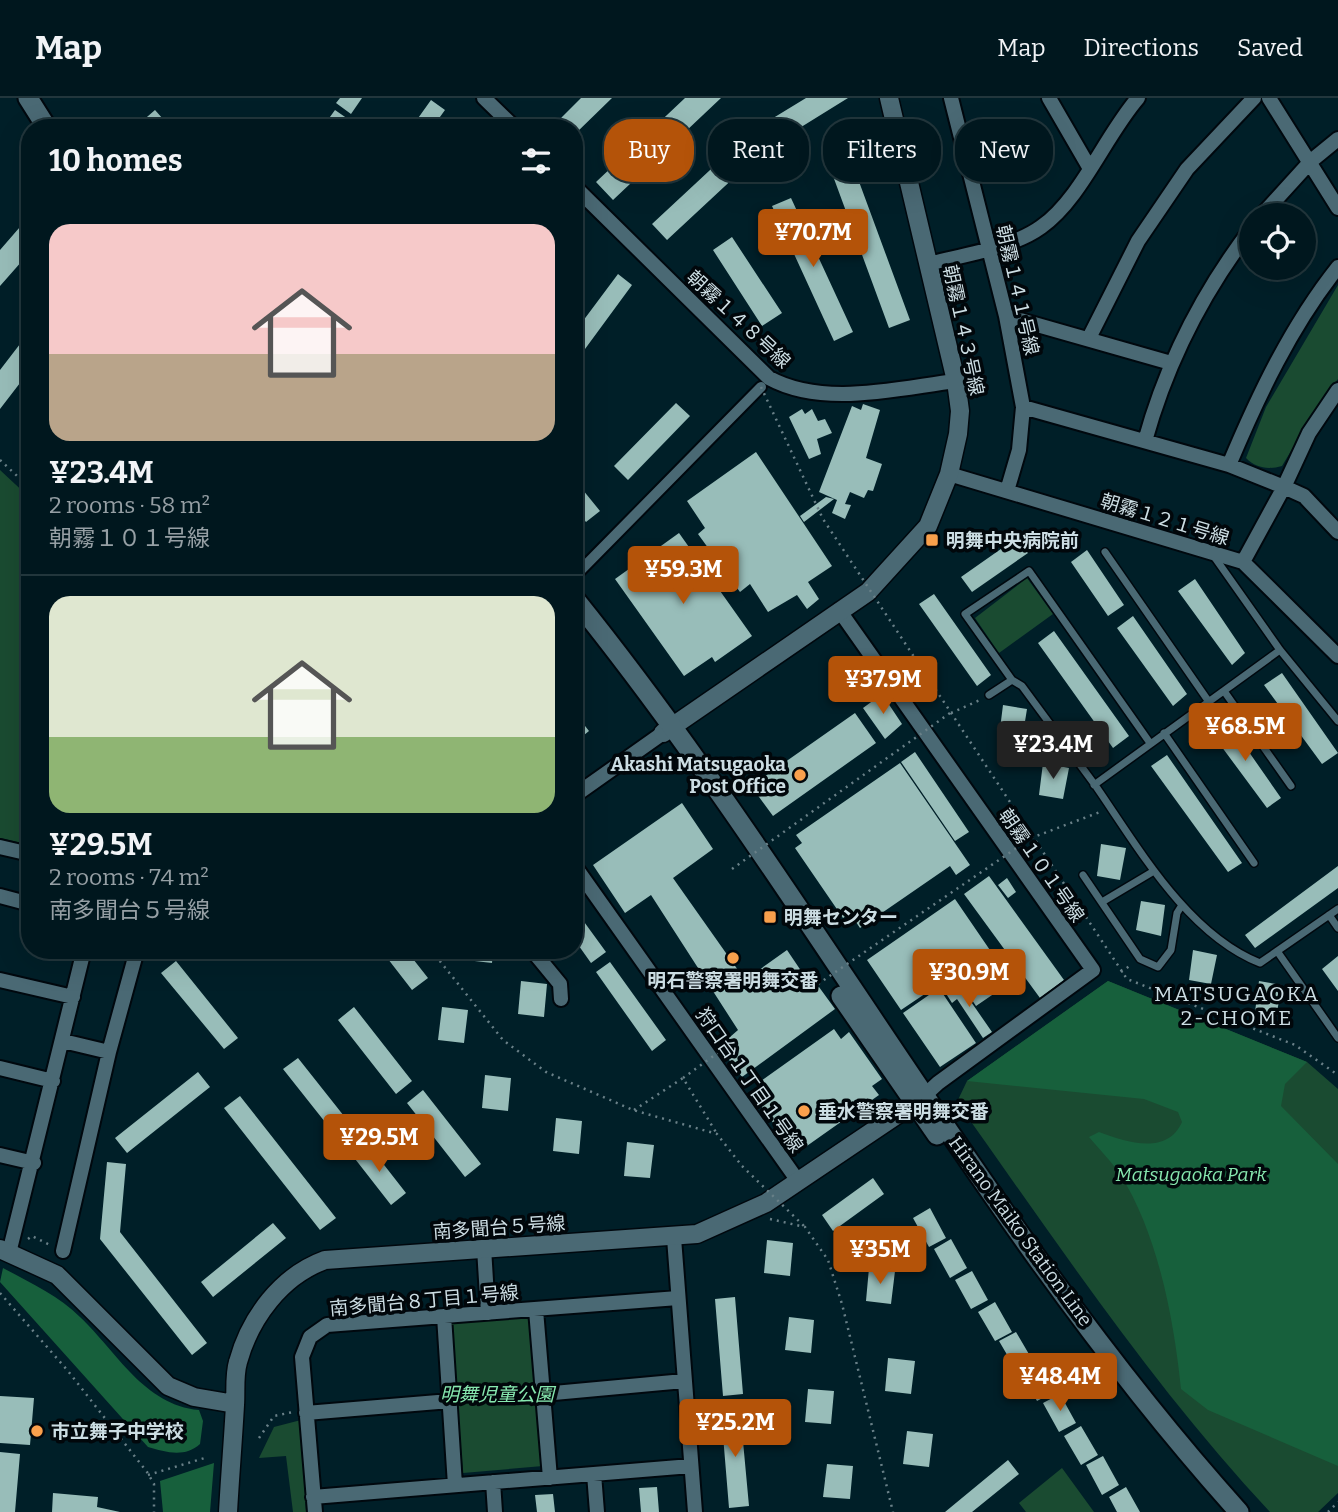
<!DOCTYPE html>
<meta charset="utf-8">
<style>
body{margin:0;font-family:Bitter,"Noto Sans JP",serif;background:#0e242b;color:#f1f3f6;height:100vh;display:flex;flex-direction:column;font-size:26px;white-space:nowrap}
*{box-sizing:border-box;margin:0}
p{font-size:23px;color:#959fa4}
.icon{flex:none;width:38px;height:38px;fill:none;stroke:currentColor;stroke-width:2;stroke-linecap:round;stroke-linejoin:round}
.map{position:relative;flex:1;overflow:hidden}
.panel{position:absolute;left:21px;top:21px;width:562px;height:840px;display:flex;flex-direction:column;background:#00171e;border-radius:28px;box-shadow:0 7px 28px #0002,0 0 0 2px #22363c}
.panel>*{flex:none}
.banner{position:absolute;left:604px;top:21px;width:628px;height:63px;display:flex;gap:14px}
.fabs{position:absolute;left:1239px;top:105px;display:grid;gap:14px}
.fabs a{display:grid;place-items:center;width:77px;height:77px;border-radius:50%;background:#00171e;box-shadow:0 7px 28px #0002,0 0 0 2px #22363c;font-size:35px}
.price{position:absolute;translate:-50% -60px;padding:0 16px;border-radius:7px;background:#b45309;color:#fff;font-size:23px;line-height:46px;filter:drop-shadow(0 2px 4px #0008)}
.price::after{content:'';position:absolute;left:50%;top:42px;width:21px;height:16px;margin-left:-10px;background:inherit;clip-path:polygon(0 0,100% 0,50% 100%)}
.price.active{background:#222;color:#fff}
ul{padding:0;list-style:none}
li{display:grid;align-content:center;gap:14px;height:371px;padding:0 28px}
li+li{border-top:2px solid #22363c}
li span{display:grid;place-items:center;height:217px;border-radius:21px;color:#555}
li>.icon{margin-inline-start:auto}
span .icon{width:126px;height:126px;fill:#fffc;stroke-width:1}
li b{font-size:30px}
h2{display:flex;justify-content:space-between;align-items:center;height:84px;padding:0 28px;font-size:30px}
.pill{padding:0 24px;border-radius:28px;background:#00171e;box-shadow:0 7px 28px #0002,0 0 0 2px #22363c;font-size:24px;line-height:63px}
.pill.active{background:#b45309;color:#fff}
header{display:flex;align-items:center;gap:42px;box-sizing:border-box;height:98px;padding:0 35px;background:#00171e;border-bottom:2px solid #22363c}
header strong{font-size:33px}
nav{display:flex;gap:38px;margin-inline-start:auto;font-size:24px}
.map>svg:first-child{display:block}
.green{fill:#1a4b31}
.forest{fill:#17603c}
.building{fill:#98bdb9}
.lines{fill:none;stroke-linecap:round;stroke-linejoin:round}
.service-casing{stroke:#00080e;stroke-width:10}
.pedestrian-casing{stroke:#00080e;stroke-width:14}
.minor-casing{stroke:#00080e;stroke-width:18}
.tertiary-casing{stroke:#00080e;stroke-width:21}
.secondary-casing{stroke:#00080e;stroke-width:23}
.path{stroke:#698088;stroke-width:2.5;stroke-dasharray:2 5;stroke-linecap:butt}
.service{stroke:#4a6974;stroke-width:7}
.pedestrian{stroke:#4a6974;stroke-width:10}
.minor{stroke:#4a6974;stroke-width:14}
.tertiary{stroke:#4a6974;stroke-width:18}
.secondary{stroke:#4a6974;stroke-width:19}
.path-bridge{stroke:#698088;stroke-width:2.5;stroke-dasharray:2 5;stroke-linecap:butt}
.poi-dot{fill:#f9a04c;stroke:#01070b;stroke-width:2.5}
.labels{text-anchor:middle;stroke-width:7;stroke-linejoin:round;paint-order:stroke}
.street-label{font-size:19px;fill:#ccdde3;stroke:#01070b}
.poi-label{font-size:19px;font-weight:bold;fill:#ccdde3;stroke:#01070b;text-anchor:start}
.park-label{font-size:19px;font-style:italic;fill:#87e8af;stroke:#01070b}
.neighbourhood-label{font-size:21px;letter-spacing:2px;fill:#ccdde3;stroke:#01070b}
</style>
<header>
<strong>Map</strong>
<nav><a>Map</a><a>Directions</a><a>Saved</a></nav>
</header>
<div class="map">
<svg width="1338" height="1414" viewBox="0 0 1338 1414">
<rect width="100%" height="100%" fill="#001f28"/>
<path class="green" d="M 1338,187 L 1338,281 L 1322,301 L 1282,368 C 1268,372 1256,370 1246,360 L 1266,309 Z
M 0,372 L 30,400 L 30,747 L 0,740 Z
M 1027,480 L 1053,516 L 999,555 L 975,520 Z
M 1108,883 L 1307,964 L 1338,991 L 1338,1395 L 1318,1414 L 1270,1414 C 1153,1289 1056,1143 957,1004 L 967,983 Z
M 531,1218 L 543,1368 L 463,1375 L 451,1226 Z
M 301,1322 L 306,1414 L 293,1414 L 286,1358 L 259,1360 L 274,1329 Z
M 1062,1370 L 1094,1414 L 1026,1414 L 1019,1405 Z"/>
<path class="forest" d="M 1108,883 L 1307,964 L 1285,986 L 1281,1008 L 1338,1066 L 1338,1368 L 1208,1312 L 1181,1291 C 1174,1222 1158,1136 1120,1076 C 1111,1063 1099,1051 1089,1039 L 1099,1034 C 1126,1044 1167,1058 1182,1024 L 1178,1014 L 1144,1001 L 967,983 Z
M 3,1170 C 29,1184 59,1198 80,1219 C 117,1254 144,1307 199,1312 L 203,1323 L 200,1346 C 185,1360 165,1354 148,1349 L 0,1184 Z
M 214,1365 L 210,1414 L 163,1414 L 160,1383 Z"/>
<path class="building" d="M 340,0 L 362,0 L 351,16 L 336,5 Z
M 581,0 L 612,0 L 574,37 L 574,30 L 551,30 Z
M 685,0 L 721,0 L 613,102 L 596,84 Z
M 806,0 L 848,0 L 777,44 L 765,25 Z
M 431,2 L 445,12 L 432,30 L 411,30 Z
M 155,12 L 171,30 L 145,30 L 140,25 Z
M 335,12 L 348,21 L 342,30 L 322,30 Z
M 738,46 L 753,62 L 667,142 L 652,126 Z
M 854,70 L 910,222 L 889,230 L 833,78 Z
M 791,100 L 853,234 L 834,243 L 772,108 Z
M 26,122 L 30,125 L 30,154 L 0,188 L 0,152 Z
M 732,139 L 782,215 L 762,228 L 713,152 Z
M 618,176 L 632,187 L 574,266 L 574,235 Z
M 30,233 L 30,272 L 0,311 L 0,272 Z
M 676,305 L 690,318 L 628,382 L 614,368 Z
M 863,306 L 880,312 L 866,360 L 882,366 L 873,393 L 868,392 L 864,400 L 850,394 L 845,406 L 851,407 L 845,421 L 832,415 L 837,402 L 819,394 L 852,308 L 861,312 Z
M 802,311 L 805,316 L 812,311 L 818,323 L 825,321 L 832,335 L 817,341 L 821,356 L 809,361 L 789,319 Z
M 756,354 L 832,468 L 808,484 L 819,501 L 807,511 L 797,497 L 768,514 L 750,486 L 740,494 L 698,436 L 705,430 L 687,403 Z
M 574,381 L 600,413 L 586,424 L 574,410 Z
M 826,399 L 834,401 L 804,424 L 800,418 Z
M 679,435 L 752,538 L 715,564 L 712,559 L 684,578 L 615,481 Z
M 1018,439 L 1028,455 L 972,494 L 961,479 Z
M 1087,452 L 1124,507 L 1108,518 L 1071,464 Z
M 1195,481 L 1245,555 L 1232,567 L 1178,493 Z
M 934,496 L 991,577 L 977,588 L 919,506 Z
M 1133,518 L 1187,596 L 1173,608 L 1117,530 Z
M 1054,533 L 1129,638 L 1113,650 L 1038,545 Z
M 1282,575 L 1338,655 L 1322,666 L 1264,587 Z
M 882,596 L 902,626 L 885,641 L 863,610 Z
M 1003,607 L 1027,611 L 1022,642 L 999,639 Z
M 574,614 L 589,633 L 574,645 Z
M 855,615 L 876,645 L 773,718 L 751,688 Z
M 1226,621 L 1281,700 L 1267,710 L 1210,633 Z
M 915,654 L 969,734 L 955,743 L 901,664 Z
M 1167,657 L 1242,765 L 1228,774 L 1151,668 Z
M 900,665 L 970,767 L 956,777 L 950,768 L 860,830 L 850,815 L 843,820 L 795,750 L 802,745 L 796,737 Z
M 1043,665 L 1069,670 L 1063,701 L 1039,697 Z
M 682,705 L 713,751 L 673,780 L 745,882 L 787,852 L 814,892 L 819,889 L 835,911 L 742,979 L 714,942 L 726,935 L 730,939 L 738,932 L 651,797 L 625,815 L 593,767 Z
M 1101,746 L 1126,750 L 1120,782 L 1097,778 Z
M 1338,768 L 1338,790 L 1255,850 L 1245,837 Z
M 989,778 L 1064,882 L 1040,900 L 964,796 Z
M 1007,780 L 1016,794 L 1008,800 L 998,787 Z
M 955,801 L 994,858 L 954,886 L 950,879 L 901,912 L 867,862 Z
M 1141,803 L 1165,807 L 1161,838 L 1136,832 Z
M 574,810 L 606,854 L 591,865 L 574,841 Z
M 381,852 L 406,852 L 428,880 L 412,892 Z
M 467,852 L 493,852 L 492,865 L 466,862 Z
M 1193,852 L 1217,857 L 1211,886 L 1189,882 Z
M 1001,856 L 1017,880 L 976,908 L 960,884 Z
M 1338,858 L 1338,893 L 1322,871 Z
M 176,863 L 238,940 L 224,951 L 161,875 Z
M 610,864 L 666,942 L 652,953 L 596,874 Z
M 521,883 L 547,886 L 544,919 L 518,916 Z
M 1259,883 L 1282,887 L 1276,919 L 1255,914 Z
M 958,885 L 992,934 L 983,940 L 957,901 L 952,905 L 945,894 Z
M 939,890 L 976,945 L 940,969 L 903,915 Z
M 354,909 L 412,983 L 396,996 L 338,922 Z
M 442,909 L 468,912 L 464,945 L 438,942 Z
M 834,931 L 841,941 L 849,934 L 882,981 L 872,988 L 879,997 L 804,1050 L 797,1041 L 789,1047 L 756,1001 L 765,994 L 758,985 Z
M 298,960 L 359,1037 L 344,1048 L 283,971 Z
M 198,974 L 210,989 L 127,1055 L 115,1040 Z
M 485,977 L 511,980 L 508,1013 L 482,1010 Z
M 423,992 L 481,1066 L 465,1079 L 407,1005 Z
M 240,998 L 336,1120 L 320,1132 L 224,1010 Z
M 556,1020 L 582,1023 L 579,1056 L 553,1053 Z
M 627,1044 L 654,1047 L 650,1080 L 624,1078 Z
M 367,1045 L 406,1095 L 391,1107 L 352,1057 Z
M 107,1064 L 126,1066 L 120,1134 L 207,1245 L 192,1257 L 100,1141 Z
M 873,1080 L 884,1096 L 833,1133 L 822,1117 Z
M 930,1110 L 946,1140 L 929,1149 L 913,1120 Z
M 273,1125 L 286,1140 L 213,1199 L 201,1184 Z
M 951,1141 L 967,1170 L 950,1180 L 934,1151 Z
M 767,1142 L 793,1145 L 790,1178 L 764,1175 Z
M 869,1170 L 895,1173 L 891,1206 L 866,1203 Z
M 972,1173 L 988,1202 L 971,1211 L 955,1182 Z
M 735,1199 L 743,1296 L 723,1298 L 715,1201 Z
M 995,1204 L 1012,1234 L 995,1243 L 978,1214 Z
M 789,1219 L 814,1222 L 811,1255 L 785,1252 Z
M 1016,1234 L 1033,1263 L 1016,1272 L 999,1243 Z
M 888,1260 L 915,1263 L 911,1296 L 885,1293 Z
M 1038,1264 L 1054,1294 L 1037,1303 L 1021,1274 Z
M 808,1291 L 834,1293 L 831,1326 L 805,1324 Z
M 1060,1296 L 1076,1325 L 1059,1334 L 1043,1305 Z
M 0,1298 L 34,1300 L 30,1347 L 0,1345 Z
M 740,1311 L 749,1408 L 729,1410 L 721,1313 Z
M 1081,1328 L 1098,1357 L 1081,1367 L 1064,1338 Z
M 907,1333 L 933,1336 L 929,1369 L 903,1366 Z
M 0,1354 L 20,1356 L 15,1414 L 0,1414 Z
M 1103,1358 L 1119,1387 L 1102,1397 L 1086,1367 Z
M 1008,1362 L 1019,1376 L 972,1414 L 945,1414 Z
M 827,1366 L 853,1368 L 850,1401 L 823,1399 Z
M 657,1389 L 659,1414 L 641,1414 L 639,1390 Z
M 1126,1389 L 1140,1414 L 1117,1414 L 1109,1399 Z
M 53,1395 L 98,1399 L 97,1409 L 120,1414 L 52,1414 Z
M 553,1396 L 555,1414 L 537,1414 L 535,1397 Z"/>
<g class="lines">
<defs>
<path id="service" d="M 1105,454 L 1209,604
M 1213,457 L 1280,552 L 1338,623
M 1224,593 L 1291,688
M 989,597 L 1012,582
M 1164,635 L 1254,765
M 1150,645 L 1029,473 L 965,516 L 1012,582 L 1022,588 C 1046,621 1071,654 1095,687 C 1138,749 1187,836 1260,865 L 1338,811
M 1094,687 L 1280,552
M 1083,777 L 1140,861 L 1158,869 L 1171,852 L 1177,815 L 1182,807
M 1102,804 L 1154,773
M 1329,817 L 1338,830
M 1277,853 L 1338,940"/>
<path id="pedestrian" d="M 574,479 L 761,289"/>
<path id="minor" d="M 484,0 L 515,30
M 951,0 L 1006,218 L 1023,309 L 1019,352 L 1007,393
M 1049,0 L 1089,69
M 1269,0 L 1338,110
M 574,88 L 769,280 C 824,310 898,290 956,283
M 1262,117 L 1311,63 L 1338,41
M 928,166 C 963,157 1012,150 1041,129 C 1081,101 1105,38 1138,0
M 1006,218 L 1171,265
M 1089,240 L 1138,143 L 1187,71 L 1254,0
M 1023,309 L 1229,367 L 1284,389 L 1304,398 L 1338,434
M 1145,343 C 1166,267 1203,194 1251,131
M 1229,367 C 1258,298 1291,228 1338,169
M 949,376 L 1243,464 L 1338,558
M 1243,464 L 1284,389 L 1309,335 L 1338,292
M 839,512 L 1093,872 L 938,985 L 925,997
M 574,698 L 663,635
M 0,749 L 30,756
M 574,767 L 798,1083
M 0,798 L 30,806
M 532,852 L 560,886 L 561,901
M 0,882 L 73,899
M 63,943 L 109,954
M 0,970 L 53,983
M 0,1057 L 34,1065
M 674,1140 L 695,1414
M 484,1150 L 488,1215
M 63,1153 L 109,954 L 137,852
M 9,1155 L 84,852
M 536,1212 L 550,1380
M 444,1218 L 455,1387
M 543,1296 L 684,1283
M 306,1315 L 450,1303
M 594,1376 L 597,1414
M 493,1384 L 495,1414
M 313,1399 L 691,1368
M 315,1414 L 302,1259 L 310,1239 L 327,1227 L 678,1200"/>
<path id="tertiary" d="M 663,635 L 868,494 L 928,428 L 949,376 L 958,336 L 960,313 L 956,283 L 889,0
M 0,1151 L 57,1177 L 168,1288 L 194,1299 L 235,1306
M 228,1414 C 230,1378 233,1343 235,1307 C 236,1293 234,1277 238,1264 C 250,1220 281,1178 325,1162 L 697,1136 L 766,1105 L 925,998"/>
<path id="secondary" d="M 28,0 L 47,30
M 574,500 C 810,793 986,1133 1239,1414
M 841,898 L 937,1037"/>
</defs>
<use href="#service" class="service-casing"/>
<use href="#pedestrian" class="pedestrian-casing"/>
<use href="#minor" class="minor-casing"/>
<use href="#tertiary" class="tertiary-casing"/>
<use href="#secondary" class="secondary-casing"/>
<path class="path" d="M 0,362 L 30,390
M 893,527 L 1127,881 L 1295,947 L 1338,977
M 951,615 L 980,602
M 1031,740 L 1100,714
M 431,852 L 503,942 L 546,974 L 633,1012 L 717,1036 L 742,1068
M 1121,874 L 1131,867
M 634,1012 L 683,980 L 717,1036
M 770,1121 L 805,1129 L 828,1162 L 842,1206 L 893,1414
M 28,1141 L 32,1138 L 50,1147
M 0,1195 L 68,1273 L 147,1374 L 154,1386 L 154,1414
M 259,1340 L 274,1318 L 293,1314
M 148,1377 L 208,1359
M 1328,1414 L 1338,1404"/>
<use href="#service" class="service"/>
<use href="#pedestrian" class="pedestrian"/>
<use href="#minor" class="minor"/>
<use href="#tertiary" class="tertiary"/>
<use href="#secondary" class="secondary"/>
<path class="path-bridge" d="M 761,289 L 823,421 L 893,527
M 732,771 L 950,615
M 818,886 L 1031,740
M 683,980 L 719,954
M 742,1068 L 805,1129"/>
</g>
<g class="poi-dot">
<rect x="925" y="435" width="14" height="14" rx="3.5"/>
<circle cx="800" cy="677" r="7"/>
<rect x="763" y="812" width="14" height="14" rx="3.5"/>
<circle cx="733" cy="860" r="7"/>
<circle cx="804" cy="1013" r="7"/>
<circle cx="37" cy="1333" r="7"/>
</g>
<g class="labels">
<g class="street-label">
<text transform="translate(1018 192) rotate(77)" y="7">朝霧１４１号線</text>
<text transform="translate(739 221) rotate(43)" y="7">朝霧１４８号線</text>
<text transform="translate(964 232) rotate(78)" y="7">朝霧１４３号線</text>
<text transform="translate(1165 421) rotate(17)" y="7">朝霧１２１号線</text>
<text transform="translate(1042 767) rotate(55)" y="7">朝霧１０１号線</text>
<text transform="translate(750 982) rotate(55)" y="7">狩口台１丁目１号線</text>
<text transform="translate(499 1129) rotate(-4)" y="7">南多聞台５号線</text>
<text transform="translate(1021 1133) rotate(54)" y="7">Hirano Maiko Station Line</text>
<text transform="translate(424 1202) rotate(-5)" y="7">南多聞台８丁目１号線</text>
</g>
<g class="poi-label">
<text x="946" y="449">明舞中央病院前</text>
<text x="786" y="673" text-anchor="end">Akashi Matsugaoka<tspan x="786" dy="22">Post Office</tspan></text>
<text x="784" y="826">明舞センター</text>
<text x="733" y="889" text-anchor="middle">明石警察署明舞交番</text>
<text x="818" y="1020">垂水警察署明舞交番</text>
<text x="51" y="1340">市立舞子中学校</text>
</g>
<g class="park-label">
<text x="1191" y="1083">Matsugaoka Park</text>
<text x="497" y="1303">明舞児童公園</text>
</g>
<g class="neighbourhood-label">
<text x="1237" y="903">MATSUGAOKA<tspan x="1237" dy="24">2-CHOME</tspan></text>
</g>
</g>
</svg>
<div class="fabs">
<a><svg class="icon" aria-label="locate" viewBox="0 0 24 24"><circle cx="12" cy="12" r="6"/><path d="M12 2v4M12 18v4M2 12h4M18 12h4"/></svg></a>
</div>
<b class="price" style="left:813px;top:171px">¥70.7M</b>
<b class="price" style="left:683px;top:508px">¥59.3M</b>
<b class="price" style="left:883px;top:618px">¥37.9M</b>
<b class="price" style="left:1245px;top:665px">¥68.5M</b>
<b class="price active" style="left:1053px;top:683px">¥23.4M</b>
<b class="price" style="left:969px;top:911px">¥30.9M</b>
<b class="price" style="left:379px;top:1076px">¥29.5M</b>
<b class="price" style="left:880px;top:1188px">¥35M</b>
<b class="price" style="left:1060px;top:1315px">¥48.4M</b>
<b class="price" style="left:735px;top:1361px">¥25.2M</b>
<div class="banner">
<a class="pill active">Buy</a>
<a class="pill">Rent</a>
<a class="pill">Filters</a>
<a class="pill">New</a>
</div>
<section class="panel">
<h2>10 homes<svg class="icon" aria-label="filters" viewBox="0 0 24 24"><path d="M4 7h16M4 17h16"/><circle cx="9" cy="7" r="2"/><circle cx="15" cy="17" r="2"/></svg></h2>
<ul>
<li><span style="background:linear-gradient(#f6c9c9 60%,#b9a48a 0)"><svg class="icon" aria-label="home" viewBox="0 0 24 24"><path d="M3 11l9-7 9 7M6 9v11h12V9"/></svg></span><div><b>¥23.4M</b><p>2 rooms · 58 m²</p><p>朝霧１０１号線</p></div></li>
<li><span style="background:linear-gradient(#dfe7d0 65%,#8fb573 0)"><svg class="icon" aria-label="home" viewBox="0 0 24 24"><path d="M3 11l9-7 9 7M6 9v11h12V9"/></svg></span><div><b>¥29.5M</b><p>2 rooms · 74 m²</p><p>南多聞台５号線</p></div></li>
</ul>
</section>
</div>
